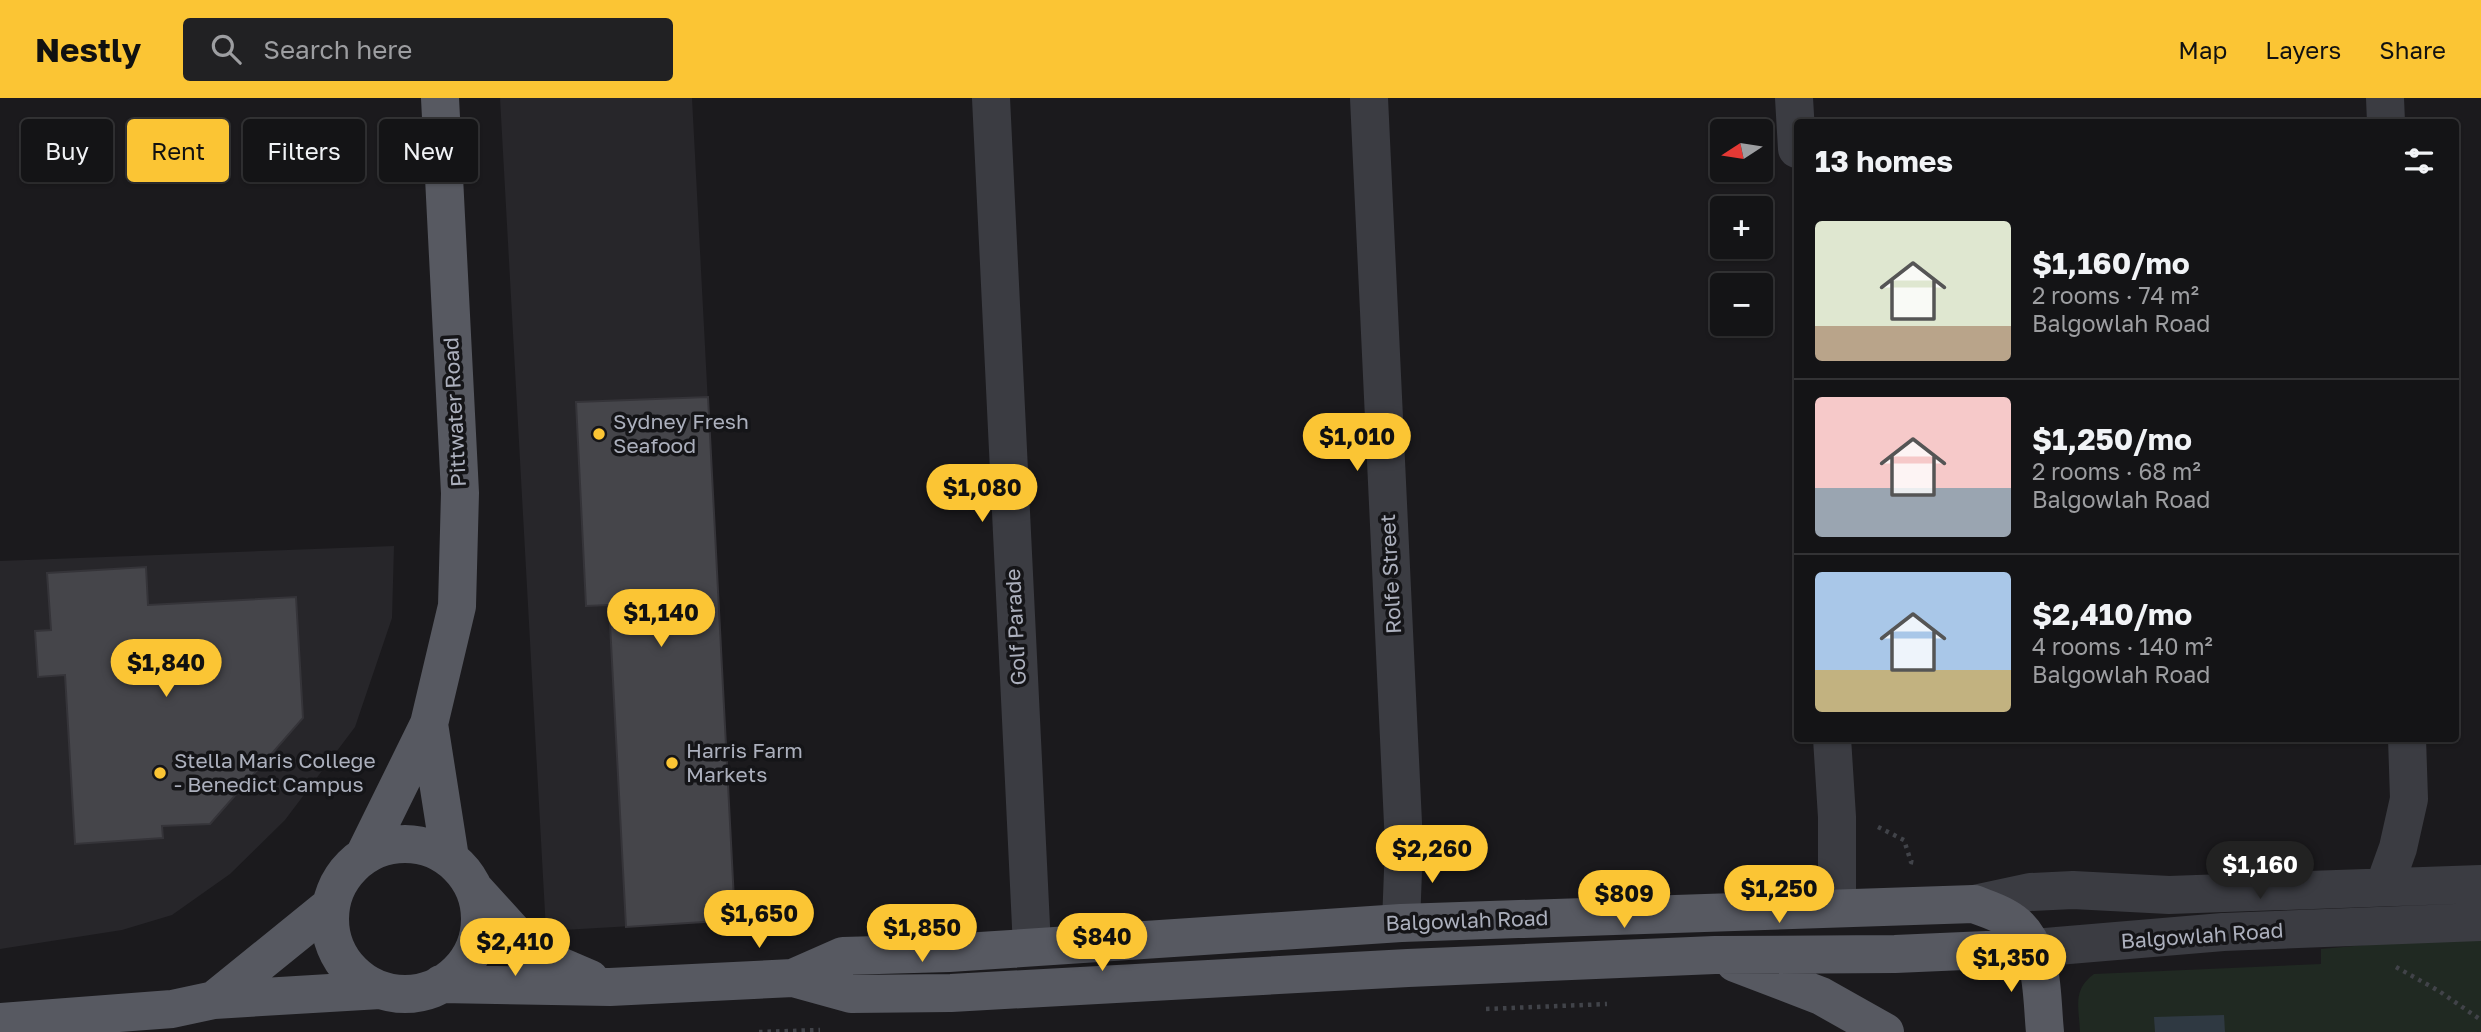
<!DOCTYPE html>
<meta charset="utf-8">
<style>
body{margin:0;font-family:"Golos Text",sans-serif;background:#212123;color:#f1f3f6;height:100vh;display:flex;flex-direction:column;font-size:26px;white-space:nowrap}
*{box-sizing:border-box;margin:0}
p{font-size:23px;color:#9d9ea1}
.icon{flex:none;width:38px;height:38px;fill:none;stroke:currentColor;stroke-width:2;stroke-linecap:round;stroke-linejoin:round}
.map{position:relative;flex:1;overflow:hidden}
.sheet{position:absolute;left:1794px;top:21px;width:665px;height:623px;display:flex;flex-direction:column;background:#141416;border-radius:7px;box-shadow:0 2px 5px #0004,0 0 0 2px #333335}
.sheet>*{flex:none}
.top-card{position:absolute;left:21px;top:21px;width:665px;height:63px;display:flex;gap:14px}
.needle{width:46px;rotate:258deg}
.buttons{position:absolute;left:1710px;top:21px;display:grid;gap:14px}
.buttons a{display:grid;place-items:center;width:63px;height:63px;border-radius:7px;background:#141416;box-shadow:0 2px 5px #0004,0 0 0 2px #333335;font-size:35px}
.price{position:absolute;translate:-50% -60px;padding:0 16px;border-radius:24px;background:#fbc534;color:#111;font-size:23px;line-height:46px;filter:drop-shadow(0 2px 4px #0008)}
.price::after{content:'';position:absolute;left:50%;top:42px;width:21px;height:16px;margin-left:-10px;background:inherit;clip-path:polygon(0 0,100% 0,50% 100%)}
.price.current{background:#222;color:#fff}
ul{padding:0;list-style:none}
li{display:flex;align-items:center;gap:21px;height:175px;padding:0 21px}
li+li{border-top:2px solid #333335}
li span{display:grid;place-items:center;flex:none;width:196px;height:140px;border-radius:7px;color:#555}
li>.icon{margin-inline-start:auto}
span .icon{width:84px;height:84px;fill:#fffc;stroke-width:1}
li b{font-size:30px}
h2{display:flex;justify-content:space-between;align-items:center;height:84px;padding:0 21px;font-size:30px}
.tag{padding:0 24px;border-radius:7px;background:#141416;box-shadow:0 2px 5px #0004,0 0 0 2px #333335;font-size:24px;line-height:63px}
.tag.current{background:#fbc534;color:#111}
header{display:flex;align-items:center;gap:42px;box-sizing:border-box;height:98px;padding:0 35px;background:#fbc534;color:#111}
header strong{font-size:33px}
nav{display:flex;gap:38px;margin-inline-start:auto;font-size:24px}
.search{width:490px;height:63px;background:#212123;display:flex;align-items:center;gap:18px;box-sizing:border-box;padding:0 24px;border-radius:7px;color:#9d9ea1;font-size:26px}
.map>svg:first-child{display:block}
.built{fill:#27262a}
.green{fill:#202922}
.water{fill:#2f3942}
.building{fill:#45454a;stroke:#353439;stroke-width:2}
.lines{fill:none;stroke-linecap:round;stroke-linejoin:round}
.path{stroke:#414349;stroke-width:4.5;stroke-dasharray:3.5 5;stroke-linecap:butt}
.minor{stroke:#3b3c42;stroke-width:38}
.major{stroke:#575961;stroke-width:38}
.poi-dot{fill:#fbc534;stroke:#151518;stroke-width:2.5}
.labels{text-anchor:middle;stroke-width:7;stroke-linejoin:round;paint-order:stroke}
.street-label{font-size:21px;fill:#acb0bd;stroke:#151518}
.poi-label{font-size:21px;fill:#acb0bd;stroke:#151518;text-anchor:start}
</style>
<header>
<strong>Nestly</strong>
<div class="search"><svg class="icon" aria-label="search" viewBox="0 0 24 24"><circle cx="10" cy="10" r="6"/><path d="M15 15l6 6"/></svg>Search here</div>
<nav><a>Map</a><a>Layers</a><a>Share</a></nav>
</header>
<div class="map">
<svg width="2481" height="934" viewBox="0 0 2481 934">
<rect width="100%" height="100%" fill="#1b1a1d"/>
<path class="built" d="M 500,0 L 692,0 L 735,822 L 546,833 Z
M 394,448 L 392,520 L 355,629 L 285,722 L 230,776 L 172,817 L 122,832 L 0,851 L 0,463 Z"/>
<path class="green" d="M 2475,837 L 2481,838 L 2481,934 L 2080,934 C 2079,909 2072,892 2094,876 L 2321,866 L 2321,851 Z"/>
<path class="water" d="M 2224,917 L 2225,934 L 2155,934 L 2154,919 Z"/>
<path class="building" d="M 708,299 L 735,822 L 626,829 L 609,507 L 586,508 L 576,304 Z
M 146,469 L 148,507 L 296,499 L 303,620 L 210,726 L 162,728 L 163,740 L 75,746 L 65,577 L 38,579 L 35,533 L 51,532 L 47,475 Z"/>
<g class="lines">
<path class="path" d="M 1878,729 L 1904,742 L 1911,764 L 1916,765
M 2396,869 L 2439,893 L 2481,922
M 1486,911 L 1607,906
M 759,934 L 820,932"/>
<path class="minor" d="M 991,0 L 1032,849
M 1369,0 L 1404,747 L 1401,825
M 1794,0 L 1797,51
M 2385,0 L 2386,24
M 1832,640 L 1837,719 L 1837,810
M 2384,789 L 2398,750 L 2409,701 L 2407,640
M 1974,806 L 2030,794 L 2073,792 L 2169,797 L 2481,786
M 2033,850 L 2223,834 L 2481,824"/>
<path class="major" d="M 429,626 L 450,760
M330 821a75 75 0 1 1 150 0a75 75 0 1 1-150 0Z
M 365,756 L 429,626 L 457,508 L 460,395 L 440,0
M 475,792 L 534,857 L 590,881
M 1735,865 L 1821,898 L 1885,934
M 793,880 L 843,858 L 949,855 L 1401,825 L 1974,806 C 1984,810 1995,813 2005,819 C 2045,840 2041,895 2045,934
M 441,886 L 610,889 L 793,880 L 851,896 L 951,895 L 1408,870 L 1715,857 L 1895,856 L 2033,850
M 214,902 L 330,808
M 0,924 L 172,911 L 214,902 L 380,892"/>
</g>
<g class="poi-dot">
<circle cx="599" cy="336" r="7"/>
<circle cx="672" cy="665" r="7"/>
<circle cx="160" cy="675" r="7"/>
</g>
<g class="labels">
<g class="street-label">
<text transform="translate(455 314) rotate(-93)" y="7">Pittwater Road</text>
<text transform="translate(1391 476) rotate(-93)" y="7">Rolfe Street</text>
<text transform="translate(1016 529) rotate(-93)" y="7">Golf Parade</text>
<text transform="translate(1467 823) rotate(-2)" y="7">Balgowlah Road</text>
<text transform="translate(2202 838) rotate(-4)" y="7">Balgowlah Road</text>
</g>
<g class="poi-label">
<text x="613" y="331">Sydney Fresh<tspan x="613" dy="24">Seafood</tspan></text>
<text x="686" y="660">Harris Farm<tspan x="686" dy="24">Markets</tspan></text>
<text x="174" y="670">Stella Maris College<tspan x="174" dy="24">- Benedict Campus</tspan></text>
</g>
</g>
</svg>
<div class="buttons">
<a><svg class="needle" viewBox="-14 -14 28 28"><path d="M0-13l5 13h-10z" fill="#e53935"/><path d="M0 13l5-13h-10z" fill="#9d9ea1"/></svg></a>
<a>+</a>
<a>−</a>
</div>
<b class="price" style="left:1357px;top:375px">$1,010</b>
<b class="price" style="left:982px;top:426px">$1,080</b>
<b class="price" style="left:661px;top:551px">$1,140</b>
<b class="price" style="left:166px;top:601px">$1,840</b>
<b class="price" style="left:1432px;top:787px">$2,260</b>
<b class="price current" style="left:2260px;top:803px">$1,160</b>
<b class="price" style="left:1779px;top:827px">$1,250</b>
<b class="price" style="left:1624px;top:832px">$809</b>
<b class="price" style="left:759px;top:852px">$1,650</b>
<b class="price" style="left:922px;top:866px">$1,850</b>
<b class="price" style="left:1102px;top:875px">$840</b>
<b class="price" style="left:515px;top:880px">$2,410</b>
<b class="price" style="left:2011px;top:896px">$1,350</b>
<div class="top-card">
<a class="tag">Buy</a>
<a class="tag current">Rent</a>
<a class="tag">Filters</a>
<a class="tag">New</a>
</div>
<section class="sheet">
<h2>13 homes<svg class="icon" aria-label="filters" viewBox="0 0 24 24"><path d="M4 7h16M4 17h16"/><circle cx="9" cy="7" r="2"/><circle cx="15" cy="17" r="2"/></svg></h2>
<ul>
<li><span style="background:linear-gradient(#dfe7d0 75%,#b9a48a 0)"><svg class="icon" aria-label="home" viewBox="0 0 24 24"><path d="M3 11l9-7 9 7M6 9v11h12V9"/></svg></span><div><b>$1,160/mo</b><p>2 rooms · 74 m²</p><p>Balgowlah Road</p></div></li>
<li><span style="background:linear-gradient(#f6c9c9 65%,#9aa5b1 0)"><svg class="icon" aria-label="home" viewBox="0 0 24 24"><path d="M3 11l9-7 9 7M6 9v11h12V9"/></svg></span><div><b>$1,250/mo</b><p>2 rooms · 68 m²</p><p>Balgowlah Road</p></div></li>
<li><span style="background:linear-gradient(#a9c7e8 70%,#c2b280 0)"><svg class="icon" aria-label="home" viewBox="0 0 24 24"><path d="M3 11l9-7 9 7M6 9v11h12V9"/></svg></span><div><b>$2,410/mo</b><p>4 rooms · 140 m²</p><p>Balgowlah Road</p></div></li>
</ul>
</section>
</div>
